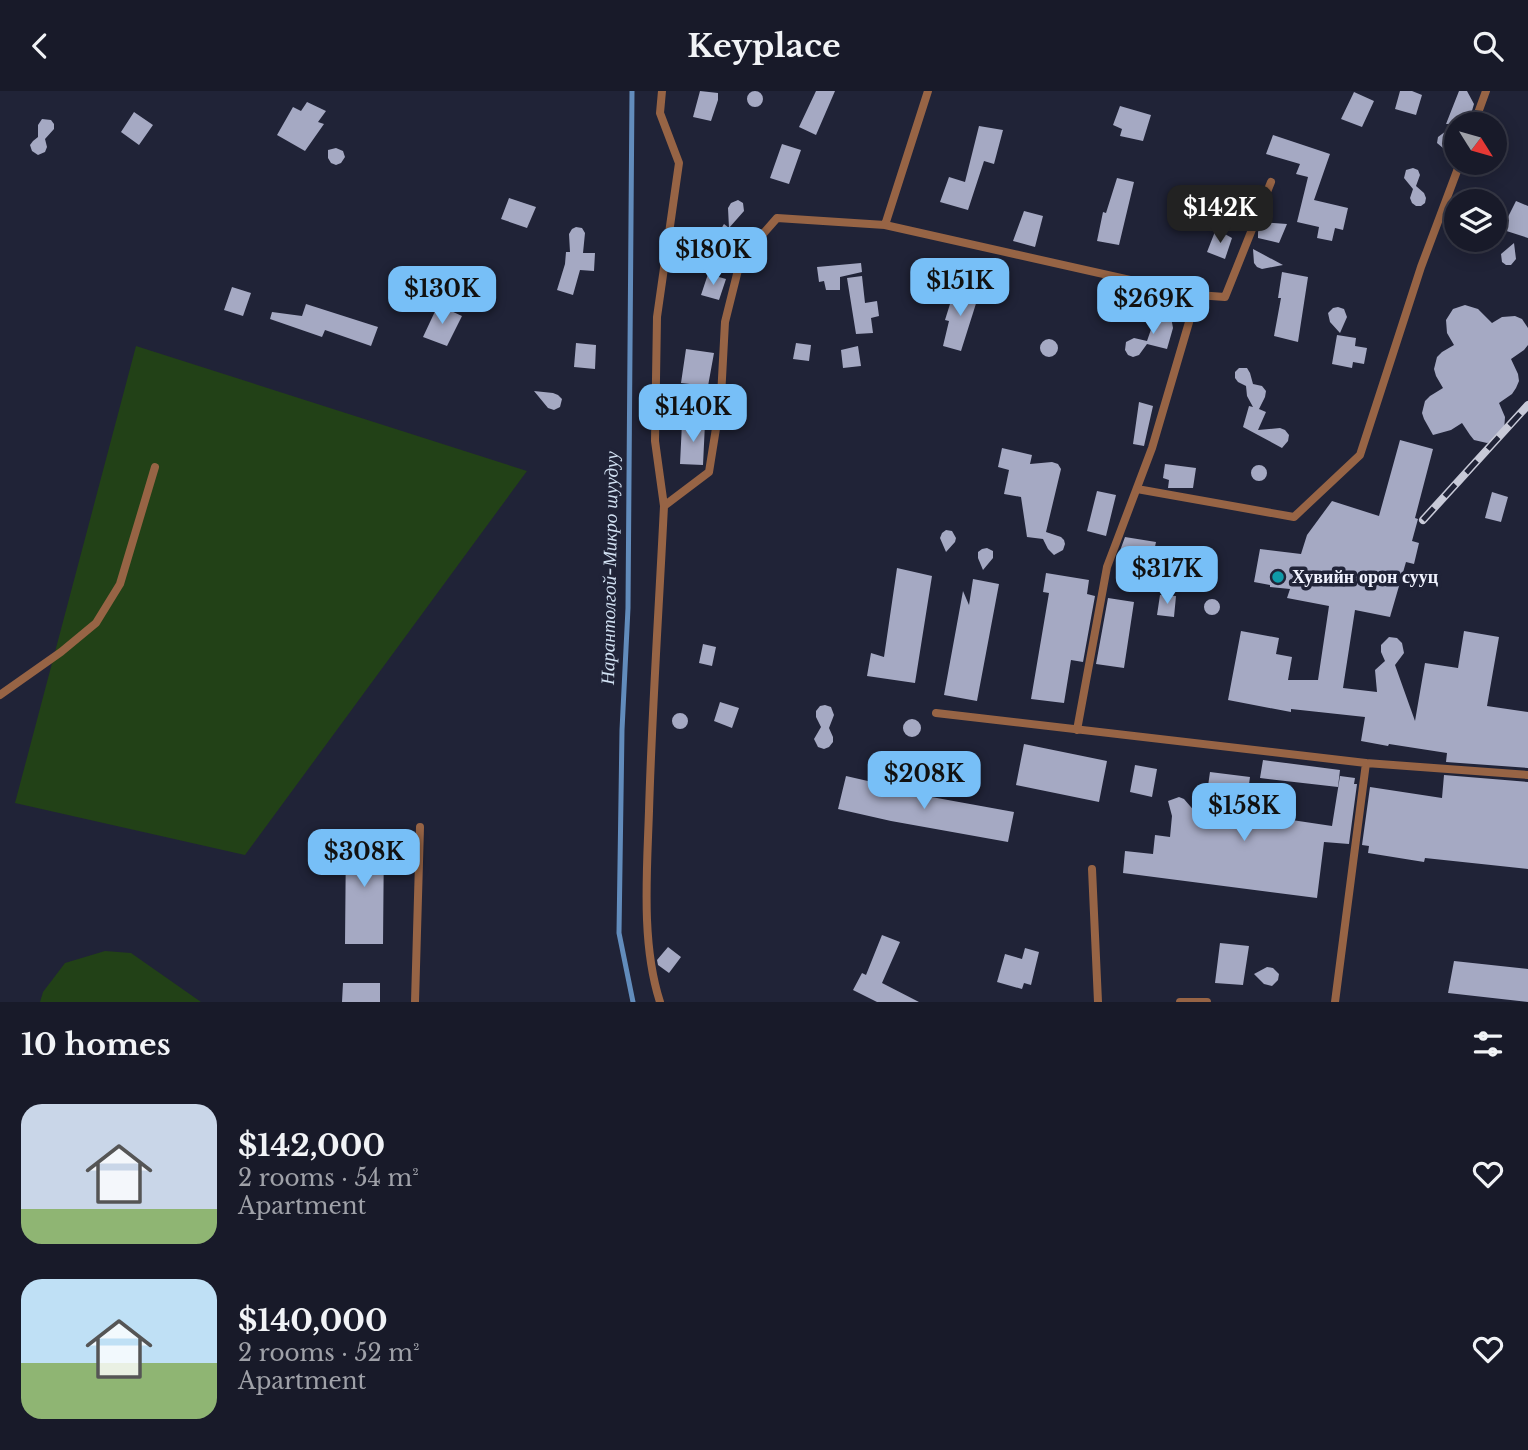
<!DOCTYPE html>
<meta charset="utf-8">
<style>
body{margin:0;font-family:"Libre Baskerville",serif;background:#212331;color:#f1f3f6;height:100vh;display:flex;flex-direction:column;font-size:26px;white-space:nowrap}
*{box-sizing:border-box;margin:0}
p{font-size:23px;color:#9fa1a8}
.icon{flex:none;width:38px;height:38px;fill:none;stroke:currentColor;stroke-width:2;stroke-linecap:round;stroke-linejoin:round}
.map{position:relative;height:911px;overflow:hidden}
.panel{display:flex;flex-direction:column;background:#181a29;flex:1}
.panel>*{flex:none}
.needle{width:46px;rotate:127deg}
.fabs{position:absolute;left:1444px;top:21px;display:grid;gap:14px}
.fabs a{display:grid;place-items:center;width:63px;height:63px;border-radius:50%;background:#181a29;box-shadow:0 4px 18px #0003,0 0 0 2px #363846;font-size:35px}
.price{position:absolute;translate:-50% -60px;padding:0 16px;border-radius:14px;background:#77bff7;color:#111;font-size:23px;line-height:46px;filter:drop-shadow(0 2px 4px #0008)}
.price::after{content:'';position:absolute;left:50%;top:42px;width:21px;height:16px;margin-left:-10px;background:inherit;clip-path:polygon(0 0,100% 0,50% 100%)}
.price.active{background:#222;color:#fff}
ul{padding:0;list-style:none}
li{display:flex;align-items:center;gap:21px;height:175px;padding:0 21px}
li span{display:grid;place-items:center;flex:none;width:196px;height:140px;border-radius:21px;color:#555}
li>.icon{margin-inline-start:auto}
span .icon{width:84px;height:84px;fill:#fffc;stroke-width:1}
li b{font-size:30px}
h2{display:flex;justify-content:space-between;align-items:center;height:84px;padding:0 21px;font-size:30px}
header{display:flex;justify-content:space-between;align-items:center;height:91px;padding:0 21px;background:#181a29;font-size:32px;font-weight:800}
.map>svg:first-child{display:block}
.green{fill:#224117}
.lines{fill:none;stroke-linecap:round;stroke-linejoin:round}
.stream{stroke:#628cbc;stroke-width:5}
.building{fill:#a5a9c3}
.service{stroke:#976445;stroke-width:8}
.rail-casing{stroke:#c8cad8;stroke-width:8}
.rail{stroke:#202337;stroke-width:5;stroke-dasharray:16;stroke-linecap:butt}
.culture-dot{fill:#0f9aa8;stroke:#202337;stroke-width:2.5}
.labels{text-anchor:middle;stroke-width:7;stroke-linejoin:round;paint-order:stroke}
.poi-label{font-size:18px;font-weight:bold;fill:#f1f3ff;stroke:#202337;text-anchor:start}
.water-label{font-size:19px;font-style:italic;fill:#d1e0f2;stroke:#202337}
</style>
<header><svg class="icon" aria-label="back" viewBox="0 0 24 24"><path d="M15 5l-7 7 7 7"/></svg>Keyplace<svg class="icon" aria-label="search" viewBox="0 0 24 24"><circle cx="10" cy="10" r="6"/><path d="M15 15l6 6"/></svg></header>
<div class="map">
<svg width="1528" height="911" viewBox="0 0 1528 911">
<rect width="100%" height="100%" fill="#202337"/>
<path class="green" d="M 136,255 L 527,380 L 245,764 L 15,712 Z
M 105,860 L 131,862 L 201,911 L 40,911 L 43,901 L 65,872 Z"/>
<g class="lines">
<path class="stream" d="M 632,0 L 628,517 L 622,639 L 619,842 L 633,911"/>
</g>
<path class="building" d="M747 8a8 8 0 1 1 16 0a8 8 0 1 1-16 0Z
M 700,0 L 718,2 L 718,9 L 711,30 L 693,26 Z
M 816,0 L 835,0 L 816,44 L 799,36 Z
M 1400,0 L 1412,0 L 1422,4 L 1416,24 L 1395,18 Z
M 1459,0 L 1467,0 L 1474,13 L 1468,33 L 1446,33 Z
M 1354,1 L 1374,10 L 1362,36 L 1341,28 Z
M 307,11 L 326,20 L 318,31 L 324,33 L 305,60 L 277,44 L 293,16 L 301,20 Z
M 1120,15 L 1151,24 L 1143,50 L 1120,45 L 1122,38 L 1113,34 Z
M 134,21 L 153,34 L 139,54 L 121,41 Z
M 42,28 L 51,29 L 54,33 L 54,38 L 45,48 L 47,56 L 45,61 L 38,64 L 32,60 L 30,54 L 33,50 L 38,46 L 38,34 Z
M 979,35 L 1003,39 L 994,73 L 984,70 L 968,119 L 940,111 L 949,86 L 965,91 Z
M 1450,37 L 1453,52 L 1448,57 L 1443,57 L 1437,52 L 1438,46 Z
M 1273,44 L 1330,63 L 1314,109 L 1348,117 L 1343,139 L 1335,137 L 1332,150 L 1317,147 L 1319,136 L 1297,131 L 1308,86 L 1296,83 L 1300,73 L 1266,63 Z
M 782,53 L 801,59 L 789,93 L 770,87 Z
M 336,57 L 343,60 L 345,66 L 341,72 L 336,74 L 331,72 L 328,67 L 328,59 Z
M 1413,77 L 1418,79 L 1420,84 L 1416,95 L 1424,102 L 1426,107 L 1425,112 L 1421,115 L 1416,115 L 1412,112 L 1410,107 L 1413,98 L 1404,87 L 1406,79 Z
M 1117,87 L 1134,91 L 1119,154 L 1097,150 L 1103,121 L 1106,122 Z
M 509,107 L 536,116 L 527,137 L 501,128 Z
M 738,109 L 743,112 L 744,120 L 729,137 L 749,150 L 736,168 L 712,153 L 724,133 L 729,137 L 728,117 L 731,112 Z
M 1516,110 L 1528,115 L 1528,147 L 1494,136 L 1494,123 L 1508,126 Z
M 1024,120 L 1043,125 L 1035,156 L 1013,150 Z
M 1262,131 L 1287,133 L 1279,152 L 1258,147 L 1258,141 Z
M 576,136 L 582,137 L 585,142 L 583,162 L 595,162 L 594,180 L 580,179 L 573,204 L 557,199 L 565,173 L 566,161 L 570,161 L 569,143 L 572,138 Z
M 1216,138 L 1232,147 L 1225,168 L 1207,161 Z
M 1514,152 L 1516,168 L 1511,174 L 1506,174 L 1502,171 L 1501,163 Z
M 1253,158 L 1283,174 L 1262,178 L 1257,176 L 1254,172 Z
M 861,172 L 862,181 L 840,186 L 840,199 L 826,199 L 824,190 L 819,191 L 817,176 Z
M 1282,181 L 1308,186 L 1298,251 L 1274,245 L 1281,207 L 1278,207 Z
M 708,183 L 726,188 L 719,209 L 701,204 Z
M 862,185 L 865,212 L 877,210 L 879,225 L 871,227 L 873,242 L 856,243 L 847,187 Z
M 232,196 L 251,202 L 243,225 L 224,219 Z
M 955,197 L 979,203 L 961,260 L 943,255 L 949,230 L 945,229 Z
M 306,213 L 378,236 L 371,255 L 325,239 L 322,246 L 270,228 L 272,221 L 302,225 Z
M 438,214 L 462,225 L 447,255 L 423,246 Z
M 1465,214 L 1478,218 L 1492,232 L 1502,226 L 1515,225 L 1522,228 L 1528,237 L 1528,254 L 1524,259 L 1511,268 L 1518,283 L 1519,290 L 1516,297 L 1512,303 L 1499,312 L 1505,326 L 1504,340 L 1494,350 L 1487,352 L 1474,349 L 1470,344 L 1462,332 L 1451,339 L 1433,344 L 1424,328 L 1422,322 L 1425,310 L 1430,305 L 1443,297 L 1436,285 L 1434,278 L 1437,266 L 1442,261 L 1454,254 L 1447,242 L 1446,229 L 1453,218 Z
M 1338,216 L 1344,218 L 1347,226 L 1340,242 L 1330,231 L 1328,222 L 1333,217 Z
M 1157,221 L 1171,226 L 1173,237 L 1167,258 L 1147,253 L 1139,264 L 1133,266 L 1128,264 L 1125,259 L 1126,251 L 1134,247 L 1147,250 Z
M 1337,244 L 1356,247 L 1355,255 L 1367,257 L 1364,273 L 1353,271 L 1352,277 L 1332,273 Z
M1040 257a9 9 0 1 1 18 0a9 9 0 1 1-18 0Z
M 576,252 L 596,254 L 595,278 L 574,276 Z
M 796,252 L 811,254 L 809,270 L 793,268 Z
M 858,255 L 861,275 L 843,277 L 841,259 Z
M 686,258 L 714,262 L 708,295 L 681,292 Z
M 1239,277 L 1247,277 L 1250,282 L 1253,293 L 1262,295 L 1266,300 L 1265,306 L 1259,318 L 1266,321 L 1258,339 L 1280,337 L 1285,339 L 1289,344 L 1288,350 L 1282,357 L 1243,336 L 1249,315 L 1253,316 L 1247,305 L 1246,295 L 1238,291 L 1235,287 L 1235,281 Z
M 534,300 L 553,302 L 558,304 L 562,308 L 560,316 L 554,319 L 548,317 Z
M 1139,311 L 1153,315 L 1144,355 L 1133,353 Z
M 682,332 L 705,332 L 703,374 L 680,373 Z
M 1400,349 L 1433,358 L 1415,427 L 1418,428 L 1412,450 L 1419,452 L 1414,473 L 1406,471 L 1390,526 L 1355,519 L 1343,597 L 1377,601 L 1375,579 L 1385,570 L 1381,561 L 1381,554 L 1389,546 L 1397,547 L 1402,552 L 1404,562 L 1395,574 L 1415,630 L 1425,572 L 1458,577 L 1464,540 L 1499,546 L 1487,615 L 1528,621 L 1528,677 L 1446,671 L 1447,662 L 1389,653 L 1388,655 L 1361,650 L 1365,626 L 1291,618 L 1291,621 L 1228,609 L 1241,540 L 1279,547 L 1276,563 L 1292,566 L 1288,589 L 1318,589 L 1329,515 L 1287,507 L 1290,498 L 1270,496 L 1270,494 L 1254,491 L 1260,458 L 1301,463 L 1307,444 L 1332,410 L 1379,425 Z
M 1002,357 L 1032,364 L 1030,373 L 1052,371 L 1058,373 L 1061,378 L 1046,441 L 1061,446 L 1064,449 L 1065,453 L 1063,459 L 1054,464 L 1048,458 L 1043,448 L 1027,446 L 1021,406 L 1004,403 L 1009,379 L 998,376 Z
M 1165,373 L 1196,377 L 1193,397 L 1168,397 L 1169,389 L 1163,387 Z
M1251 382a8 8 0 1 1 16 0a8 8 0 1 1-16 0Z
M 1097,400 L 1116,404 L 1106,445 L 1087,440 Z
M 1492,401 L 1508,406 L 1501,431 L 1485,427 Z
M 946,439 L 952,440 L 956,447 L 955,451 L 946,461 L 940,447 L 942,442 Z
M 1125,446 L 1156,451 L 1151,474 L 1117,468 Z
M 987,457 L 993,460 L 993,467 L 983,479 L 978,467 L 978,461 L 982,458 Z
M 1192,458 L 1205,461 L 1202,477 L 1189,474 Z
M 897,477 L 932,485 L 915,592 L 867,585 L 871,562 L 884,566 Z
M 1046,482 L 1089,489 L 1087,503 L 1095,505 L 1083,571 L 1071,569 L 1064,612 L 1031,608 L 1049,502 L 1043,501 Z
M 973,488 L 999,493 L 977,610 L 944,604 L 963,500 L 969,514 Z
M 1160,504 L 1176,505 L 1174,526 L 1157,524 Z
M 1108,507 L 1134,511 L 1124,577 L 1096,573 Z
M1204 516a8 8 0 1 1 16 0a8 8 0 1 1-16 0Z
M 703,553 L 716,556 L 712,575 L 699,572 Z
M 720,611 L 739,617 L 732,637 L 714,630 Z
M 825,614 L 831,616 L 834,624 L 829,637 L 833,646 L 833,651 L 829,656 L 824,658 L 818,656 L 814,648 L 821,636 L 816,626 L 816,620 L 820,615 Z
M672 630a8 8 0 1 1 16 0a8 8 0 1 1-16 0Z
M903 637a9 9 0 1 1 18 0a9 9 0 1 1-18 0Z
M 1024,653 L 1107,670 L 1099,711 L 1016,694 Z
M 1263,669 L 1340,679 L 1338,696 L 1260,687 Z
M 1135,674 L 1157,678 L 1152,706 L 1130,701 Z
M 1210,681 L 1250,686 L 1245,722 L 1332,735 L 1340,685 L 1355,687 L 1354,693 L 1357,693 L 1349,753 L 1324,751 L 1317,807 L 1123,782 L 1125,760 L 1153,763 L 1155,744 L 1170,746 L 1172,725 L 1168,710 L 1179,706 L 1184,708 L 1203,730 Z
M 1444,684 L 1528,691 L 1528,778 L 1425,767 L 1424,771 L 1368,762 L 1369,755 L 1362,754 L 1370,696 L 1442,707 Z
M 846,685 L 894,696 L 893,699 L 1014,721 L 1008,751 L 891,730 L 838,718 Z
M 346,743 L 384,743 L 383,853 L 345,853 Z
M 882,844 L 900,851 L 882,892 L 919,911 L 877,911 L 853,899 L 862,882 L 866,884 Z
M 1220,852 L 1249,855 L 1243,894 L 1215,892 Z
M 668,856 L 681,866 L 669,882 L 658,874 L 657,869 Z
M 1025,857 L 1039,861 L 1031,894 L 1024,892 L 1022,898 L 997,891 L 1005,863 L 1022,868 Z
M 1454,870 L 1528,878 L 1528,911 L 1448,902 Z
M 1267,876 L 1273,877 L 1279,883 L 1278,889 L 1272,895 L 1264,893 L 1254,883 Z
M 343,892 L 380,892 L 380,911 L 342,911 Z"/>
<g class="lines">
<path class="service" d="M 662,0 L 660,22 L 679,72 L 657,226 L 655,350 L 664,415
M 1474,33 L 1486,0
M 885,134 L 928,0
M 1197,204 L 1225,206 L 1271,91
M 1137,398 L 1294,426 L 1360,364 L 1421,176 L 1460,72
M 0,604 L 61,561 L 96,532 L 120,493 L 155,376
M 936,622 L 1366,672 L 1528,684
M 1092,778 L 1098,911
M 415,911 L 420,736
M 660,911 C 641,852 647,781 649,720 C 652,618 659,516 664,415 L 709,381 L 721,306 L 725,231 L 739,175 L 762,144 L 777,127 L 885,134 L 1197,204 L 1152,357 L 1107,476 L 1077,639
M 1180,911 L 1207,911
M 1335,911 L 1366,672"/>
<defs>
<path id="rail" d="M 1423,429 L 1528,314"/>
</defs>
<use href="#rail" class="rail-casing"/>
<use href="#rail" class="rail"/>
</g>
<circle class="culture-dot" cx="1278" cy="486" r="7"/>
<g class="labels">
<g class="poi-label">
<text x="1292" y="492">Хувийн орон сууц</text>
</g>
<g class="water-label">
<text transform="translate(609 477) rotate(-89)" y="7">Нарантолгой-Микро шуудуу</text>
</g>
</g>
</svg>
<div class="fabs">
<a><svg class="needle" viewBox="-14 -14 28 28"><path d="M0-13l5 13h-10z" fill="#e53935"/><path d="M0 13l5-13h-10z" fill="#9fa1a8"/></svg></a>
<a><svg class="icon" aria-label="layers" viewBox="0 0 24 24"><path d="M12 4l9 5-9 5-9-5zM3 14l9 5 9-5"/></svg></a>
</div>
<b class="price active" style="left:1220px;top:154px">$142K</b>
<b class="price" style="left:713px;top:196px">$180K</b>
<b class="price" style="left:960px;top:227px">$151K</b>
<b class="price" style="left:442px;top:235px">$130K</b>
<b class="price" style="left:1153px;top:245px">$269K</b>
<b class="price" style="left:693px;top:353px">$140K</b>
<b class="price" style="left:1167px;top:515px">$317K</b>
<b class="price" style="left:924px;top:720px">$208K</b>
<b class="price" style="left:1244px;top:752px">$158K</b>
<b class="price" style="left:364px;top:798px">$308K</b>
</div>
<section class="panel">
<h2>10 homes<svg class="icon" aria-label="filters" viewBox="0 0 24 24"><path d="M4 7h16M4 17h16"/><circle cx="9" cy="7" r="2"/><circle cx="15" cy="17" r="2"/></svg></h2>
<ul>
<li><span style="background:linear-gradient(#c9d6e8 75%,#8fb573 0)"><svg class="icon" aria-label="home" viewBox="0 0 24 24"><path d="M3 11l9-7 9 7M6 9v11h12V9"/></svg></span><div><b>$142,000</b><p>2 rooms · 54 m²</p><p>Apartment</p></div><svg class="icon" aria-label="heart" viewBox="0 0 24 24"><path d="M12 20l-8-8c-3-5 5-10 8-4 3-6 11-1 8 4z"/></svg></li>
<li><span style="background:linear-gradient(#bfe0f5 60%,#8fb573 0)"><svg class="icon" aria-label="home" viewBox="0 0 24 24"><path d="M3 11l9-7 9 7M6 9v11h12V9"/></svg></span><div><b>$140,000</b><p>2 rooms · 52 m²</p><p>Apartment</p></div><svg class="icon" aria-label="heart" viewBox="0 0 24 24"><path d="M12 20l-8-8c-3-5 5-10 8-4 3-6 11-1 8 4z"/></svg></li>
</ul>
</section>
